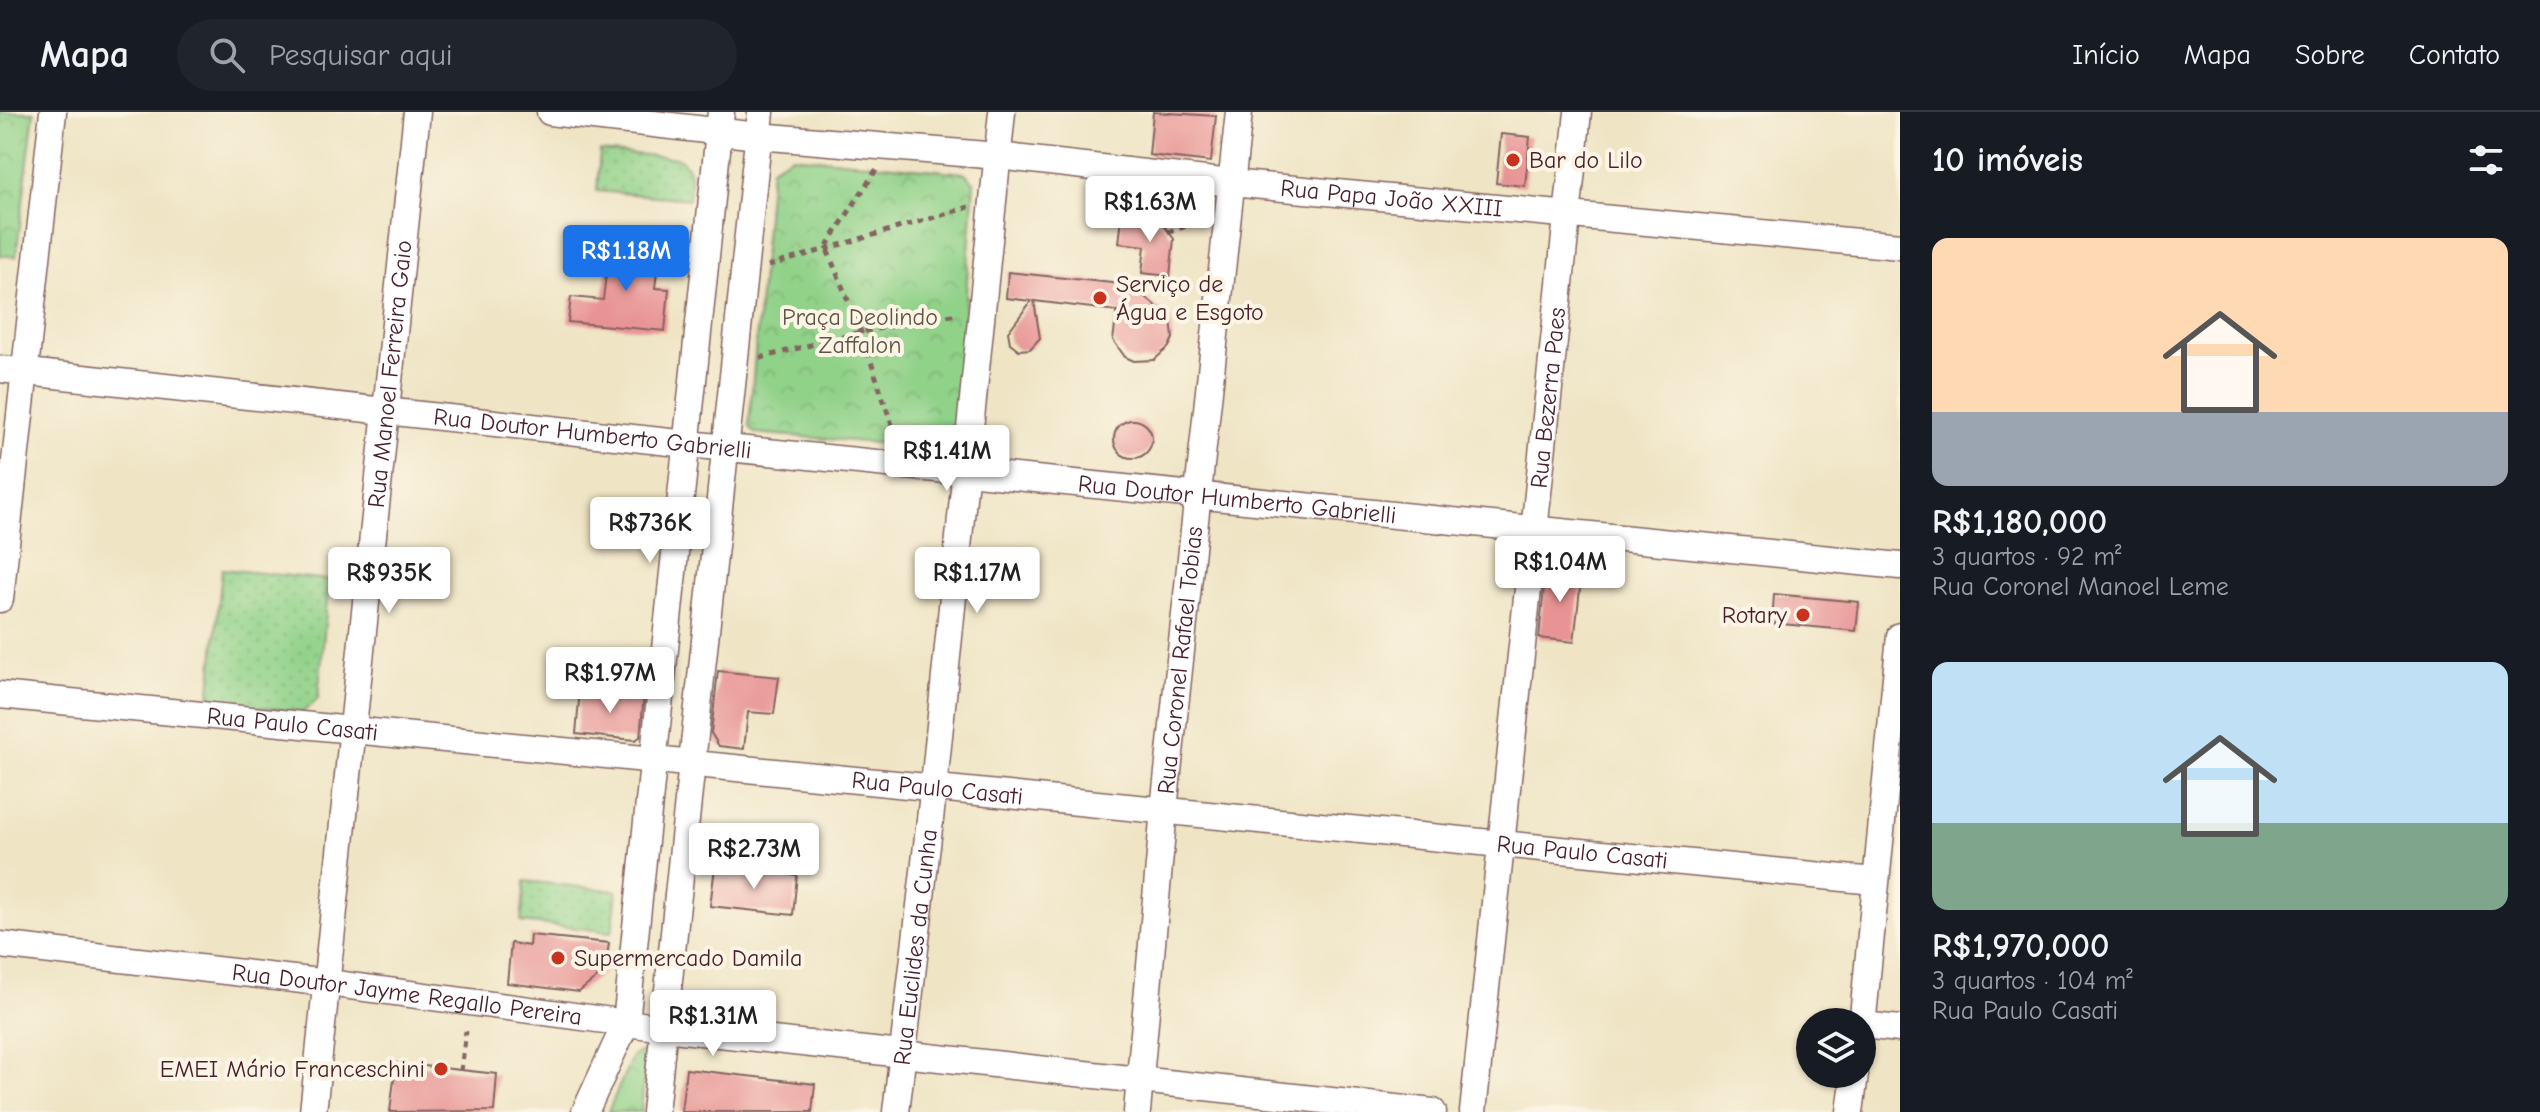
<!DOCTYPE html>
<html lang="pt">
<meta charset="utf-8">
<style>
body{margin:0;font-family:"Comic Neue",sans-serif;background:#20242c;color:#f1f3f6;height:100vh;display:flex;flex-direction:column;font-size:30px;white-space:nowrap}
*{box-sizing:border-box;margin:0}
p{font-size:26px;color:#9ea1a6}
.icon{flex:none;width:44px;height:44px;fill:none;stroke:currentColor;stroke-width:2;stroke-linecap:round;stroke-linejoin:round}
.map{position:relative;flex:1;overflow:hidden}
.sheet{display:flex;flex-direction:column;background:#171b24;width:640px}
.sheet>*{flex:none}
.controls{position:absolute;left:1796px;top:896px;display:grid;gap:16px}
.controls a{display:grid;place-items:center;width:80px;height:80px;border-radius:50%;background:#171b24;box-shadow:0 2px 6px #0004;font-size:40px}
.price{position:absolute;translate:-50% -68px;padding:0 18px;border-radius:8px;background:#fff;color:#222;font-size:26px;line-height:52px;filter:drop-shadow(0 2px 4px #0008)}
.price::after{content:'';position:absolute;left:50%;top:48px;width:24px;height:18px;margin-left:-12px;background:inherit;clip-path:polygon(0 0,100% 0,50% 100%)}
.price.current{background:#1a73e8;color:#fff}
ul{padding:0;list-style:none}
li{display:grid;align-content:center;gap:16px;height:424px;padding:0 32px}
li span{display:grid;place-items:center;height:248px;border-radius:16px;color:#555}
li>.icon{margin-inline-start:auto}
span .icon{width:144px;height:144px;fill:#fffc;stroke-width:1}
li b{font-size:34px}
h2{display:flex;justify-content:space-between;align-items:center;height:96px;padding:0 32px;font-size:34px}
header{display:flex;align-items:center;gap:48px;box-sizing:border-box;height:112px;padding:0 40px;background:#171b24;border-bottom:2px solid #363941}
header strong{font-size:38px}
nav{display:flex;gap:44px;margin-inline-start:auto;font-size:28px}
.search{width:560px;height:72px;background:#20242c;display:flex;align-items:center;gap:20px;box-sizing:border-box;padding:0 28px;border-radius:44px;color:#9ea1a6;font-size:30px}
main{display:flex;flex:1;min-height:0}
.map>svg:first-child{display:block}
.grass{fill:url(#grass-dots);stroke:#6e785a;stroke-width:2}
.park{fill:url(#park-crowns);stroke:#6e785a;stroke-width:2}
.building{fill:#e89494}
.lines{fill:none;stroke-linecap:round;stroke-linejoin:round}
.minor-casing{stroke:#846461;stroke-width:29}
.path{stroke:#846461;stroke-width:5;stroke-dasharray:6 6;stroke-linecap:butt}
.minor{stroke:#fff;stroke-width:26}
.poi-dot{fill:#c8321e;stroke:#fcf5e5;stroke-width:3}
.labels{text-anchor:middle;stroke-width:8;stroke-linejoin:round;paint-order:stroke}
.poi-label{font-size:24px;fill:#4a1f2b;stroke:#fcf5e5;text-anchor:start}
.street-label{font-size:24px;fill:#4a1f2b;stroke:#fcf5e5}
.park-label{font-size:24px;fill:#5f5547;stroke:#fcf5e5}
</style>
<header>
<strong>Mapa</strong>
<div class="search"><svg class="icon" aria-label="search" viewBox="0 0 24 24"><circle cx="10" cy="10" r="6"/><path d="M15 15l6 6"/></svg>Pesquisar aqui</div>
<nav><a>Início</a><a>Mapa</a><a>Sobre</a><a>Contato</a></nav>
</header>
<main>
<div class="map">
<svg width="1900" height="1000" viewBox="0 0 1900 1000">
<defs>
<pattern id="grass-dots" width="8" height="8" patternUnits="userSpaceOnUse" patternTransform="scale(2)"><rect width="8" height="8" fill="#91d289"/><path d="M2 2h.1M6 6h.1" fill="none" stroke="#7fb476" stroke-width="1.8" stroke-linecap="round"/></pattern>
<pattern id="park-crowns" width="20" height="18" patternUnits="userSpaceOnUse" patternTransform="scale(2)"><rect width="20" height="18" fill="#91d289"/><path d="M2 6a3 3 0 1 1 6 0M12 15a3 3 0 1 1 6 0" fill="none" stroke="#7fb476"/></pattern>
</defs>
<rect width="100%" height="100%" fill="#fcf5e5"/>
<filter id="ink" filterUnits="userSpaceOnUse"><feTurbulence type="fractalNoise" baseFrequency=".0125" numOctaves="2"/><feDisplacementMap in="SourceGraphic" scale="16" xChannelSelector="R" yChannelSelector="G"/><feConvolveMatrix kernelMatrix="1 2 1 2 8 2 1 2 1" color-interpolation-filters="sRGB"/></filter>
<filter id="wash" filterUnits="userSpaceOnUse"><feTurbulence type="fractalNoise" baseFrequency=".006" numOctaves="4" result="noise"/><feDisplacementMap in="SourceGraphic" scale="32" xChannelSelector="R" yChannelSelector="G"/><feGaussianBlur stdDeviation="1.8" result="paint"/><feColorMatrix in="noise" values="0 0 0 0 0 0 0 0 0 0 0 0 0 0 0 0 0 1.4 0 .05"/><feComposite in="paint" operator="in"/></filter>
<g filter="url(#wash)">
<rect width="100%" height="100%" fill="#efe4c4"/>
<path class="grass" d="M 600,39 L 678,46 C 694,55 690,71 689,87 L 597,79 Z
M 222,457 L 329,468 L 318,587 L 303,600 L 209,590 Z
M 525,769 L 617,779 L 612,820 L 521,810 Z"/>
<path class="park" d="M 0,0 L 34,0 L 16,145 L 0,143 Z
M 792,44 L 965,61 L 974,70 L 956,323 L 949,337 L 754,321 L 749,313 L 771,56 Z
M 640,940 L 646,944 L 641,1000 L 608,1000 L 632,945 Z"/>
<g id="blocks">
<path class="building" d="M 1153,0 L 1216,4 L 1211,50 L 1149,43 Z
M 1501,22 L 1530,25 L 1525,74 L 1496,71 Z
M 1122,106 L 1161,110 L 1174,127 L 1170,164 L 1142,161 L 1145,134 L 1119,131 Z
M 610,128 L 646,132 L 645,151 L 658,152 L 655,176 L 669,177 L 665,219 L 568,210 L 571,185 L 603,188 Z
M 1008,160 L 1131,173 L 1171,207 L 1173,226 L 1169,235 L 1154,248 L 1134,249 L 1125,245 L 1113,228 L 1117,199 L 1034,189 L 1040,226 L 1030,237 L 1019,238 L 1010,231 L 1008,220 L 1031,189 L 1006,186 Z
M1114 327a19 19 0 1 1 38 0a19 19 0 1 1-38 0Z
M 1546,455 L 1582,459 L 1574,530 L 1539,526 Z
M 1774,482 L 1859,490 L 1856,519 L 1772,511 Z
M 718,559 L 779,565 L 774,602 L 748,600 L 744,637 L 719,634 L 711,621 Z
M 580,577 L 644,583 L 640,625 L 635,628 L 576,622 Z
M 715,755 L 797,763 L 793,803 L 710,794 Z
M 530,823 L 609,831 L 605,859 L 579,880 L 507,871 L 511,831 L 529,834 Z
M 396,951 L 497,962 L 494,999 L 390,1000 Z
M 686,957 L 815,972 L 812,1000 L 681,1000 Z"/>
</g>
</g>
<g filter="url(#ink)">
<use href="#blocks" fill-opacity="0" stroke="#846461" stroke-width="2"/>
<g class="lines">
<defs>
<g id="minor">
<path id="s1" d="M 550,0 L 758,24 L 998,44 L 1231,71 L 1900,134"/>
<path id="s2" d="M 0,257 L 688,332 L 1900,454"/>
<path d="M 0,487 L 53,0"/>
<path id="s3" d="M 0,583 L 1874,769"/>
<path id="s4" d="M 0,833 L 328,871 L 664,916 L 1433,1000"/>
<path d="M 1862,913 L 1900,917"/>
<path d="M 1862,915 L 1900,524"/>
<path id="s5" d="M 313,1000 L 417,0"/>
<path d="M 585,1000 L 626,911 L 721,0"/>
<path d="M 655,1000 L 761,0"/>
<path id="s6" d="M 896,1000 L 934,673 L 1002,0"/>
<path id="s7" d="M 1137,1000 L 1164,697 L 1239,0"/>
<path id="s8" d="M 1473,1000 L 1578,0"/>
<path d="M 1850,1000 L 1855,962"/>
</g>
</defs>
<use href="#minor" class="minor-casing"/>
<path class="path" d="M 876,58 L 826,135 L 861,220 L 897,328
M 1168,120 L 1205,108
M 768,154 L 969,95
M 760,246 L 861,220 L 957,202
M 461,959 L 466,919"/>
<use href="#minor" class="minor"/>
</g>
</g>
<g class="poi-dot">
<circle cx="1513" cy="48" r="8"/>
<circle cx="1100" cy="186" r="8"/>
<circle cx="1803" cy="503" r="8"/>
<circle cx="558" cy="846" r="8"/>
<circle cx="441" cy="957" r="8"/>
</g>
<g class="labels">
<g class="poi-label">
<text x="1529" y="56">Bar do Lilo</text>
<text x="1116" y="180">Serviço de<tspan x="1116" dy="28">Água e Esgoto</tspan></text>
<text x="1787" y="511" text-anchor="end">Rotary</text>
<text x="574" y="854">Supermercado Damila</text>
<text x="425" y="965" text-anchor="end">EMEI Mário Franceschini</text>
</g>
<g class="street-label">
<text dy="8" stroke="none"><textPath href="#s1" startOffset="846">Rua Papa João XXIII</textPath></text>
<text dy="8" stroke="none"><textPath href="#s5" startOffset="742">Rua Manoel Ferreira Gaio</textPath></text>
<text dy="8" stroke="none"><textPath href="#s8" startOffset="718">Rua Bezerra Paes</textPath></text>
<text dy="8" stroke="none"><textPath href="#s2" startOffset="596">Rua Doutor Humberto Gabrielli</textPath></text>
<text dy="8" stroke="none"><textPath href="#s2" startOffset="1244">Rua Doutor Humberto Gabrielli</textPath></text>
<text dy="8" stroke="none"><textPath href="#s7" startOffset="454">Rua Coronel Rafael Tobias</textPath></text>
<text dy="8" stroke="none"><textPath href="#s3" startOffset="294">Rua Paulo Casati</textPath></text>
<text dy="8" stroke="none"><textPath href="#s3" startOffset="942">Rua Paulo Casati</textPath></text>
<text dy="8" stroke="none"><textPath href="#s3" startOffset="1590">Rua Paulo Casati</textPath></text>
<text dy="8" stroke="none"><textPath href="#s6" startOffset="166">Rua Euclides da Cunha</textPath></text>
<text dy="8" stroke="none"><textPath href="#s4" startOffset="410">Rua Doutor Jayme Regallo Pereira</textPath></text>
</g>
<g class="park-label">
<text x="860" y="213">Praça Deolindo<tspan x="860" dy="28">Zaffalon</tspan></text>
</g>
</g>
</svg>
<div class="controls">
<a><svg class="icon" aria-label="layers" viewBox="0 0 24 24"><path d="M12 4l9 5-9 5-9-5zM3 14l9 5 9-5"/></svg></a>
</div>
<b class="price" style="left:1150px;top:132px">R$1.63M</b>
<b class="price current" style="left:626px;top:181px">R$1.18M</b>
<b class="price" style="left:947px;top:381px">R$1.41M</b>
<b class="price" style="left:650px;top:453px">R$736K</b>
<b class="price" style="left:1560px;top:492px">R$1.04M</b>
<b class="price" style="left:389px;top:503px">R$935K</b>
<b class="price" style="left:977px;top:503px">R$1.17M</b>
<b class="price" style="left:610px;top:603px">R$1.97M</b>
<b class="price" style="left:754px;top:779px">R$2.73M</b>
<b class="price" style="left:713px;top:946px">R$1.31M</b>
</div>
<section class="sheet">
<h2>10 imóveis<svg class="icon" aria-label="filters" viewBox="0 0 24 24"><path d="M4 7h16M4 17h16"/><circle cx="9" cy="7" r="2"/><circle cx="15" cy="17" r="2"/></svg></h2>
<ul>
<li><span style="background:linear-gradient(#ffd9b3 70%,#9aa5b1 0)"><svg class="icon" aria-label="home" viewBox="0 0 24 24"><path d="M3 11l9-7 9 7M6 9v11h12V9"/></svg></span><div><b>R$1,180,000</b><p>3 quartos · 92 m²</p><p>Rua Coronel Manoel Leme</p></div></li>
<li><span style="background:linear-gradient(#bfe0f5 65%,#7fa58c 0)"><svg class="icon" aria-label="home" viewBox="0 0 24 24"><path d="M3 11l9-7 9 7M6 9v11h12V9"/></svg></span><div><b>R$1,970,000</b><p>3 quartos · 104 m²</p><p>Rua Paulo Casati</p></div></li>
</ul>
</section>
</main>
